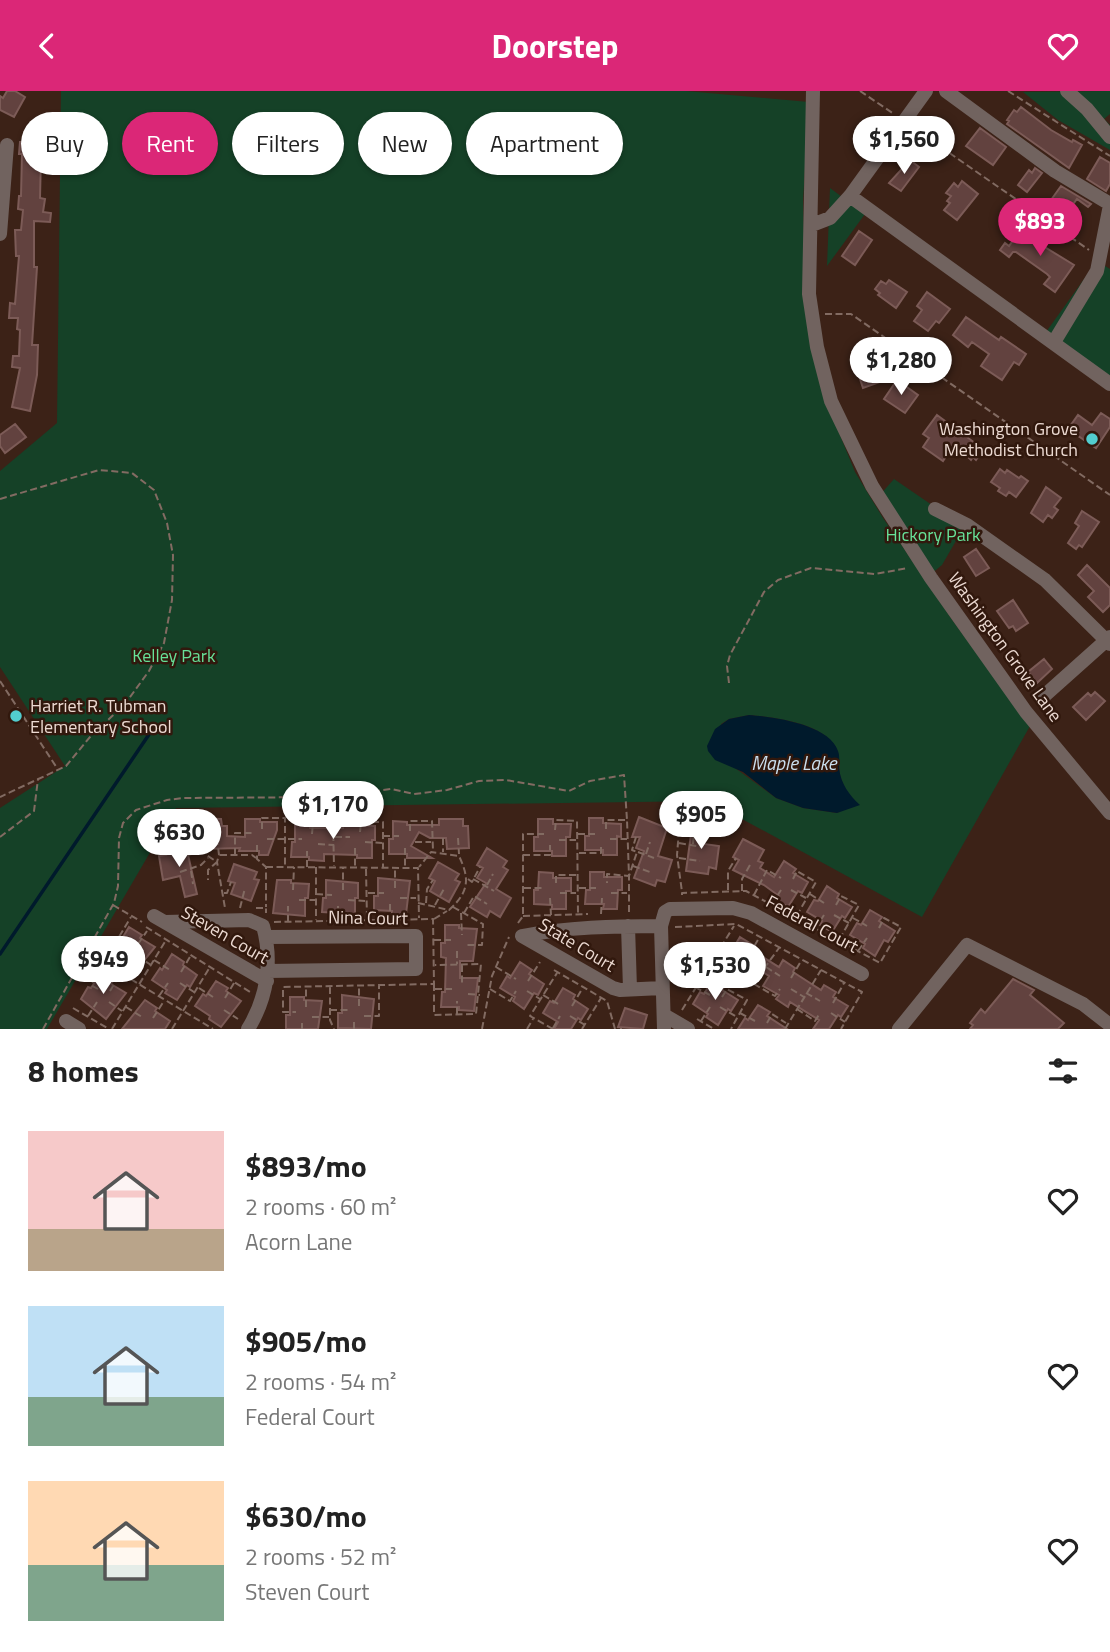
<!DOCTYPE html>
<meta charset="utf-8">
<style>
body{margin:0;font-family:"Titillium Web",sans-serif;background:#f6f6f6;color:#222;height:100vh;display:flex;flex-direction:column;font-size:26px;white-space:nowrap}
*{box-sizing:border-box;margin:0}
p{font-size:23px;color:#767676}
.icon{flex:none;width:38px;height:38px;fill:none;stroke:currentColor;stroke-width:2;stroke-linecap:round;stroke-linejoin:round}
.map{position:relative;height:938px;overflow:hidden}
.drawer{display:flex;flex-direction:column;background:#fff;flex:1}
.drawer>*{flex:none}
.guide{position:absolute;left:21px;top:21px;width:700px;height:63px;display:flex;gap:14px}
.price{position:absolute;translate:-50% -60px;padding:0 16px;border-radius:24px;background:#fff;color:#222;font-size:23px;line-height:46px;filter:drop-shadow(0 2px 4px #0008)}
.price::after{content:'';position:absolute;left:50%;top:42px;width:21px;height:16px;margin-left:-10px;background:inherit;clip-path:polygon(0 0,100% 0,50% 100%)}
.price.on{background:#db2777;color:#fff}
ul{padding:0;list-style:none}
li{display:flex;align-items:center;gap:21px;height:175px;padding:0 28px}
li span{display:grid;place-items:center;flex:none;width:196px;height:140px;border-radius:0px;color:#555}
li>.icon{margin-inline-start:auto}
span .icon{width:84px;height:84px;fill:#fffc;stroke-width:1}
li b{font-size:30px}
h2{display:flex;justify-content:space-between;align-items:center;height:84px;padding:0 28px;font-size:30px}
.tag{padding:0 24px;border-radius:32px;background:#fff;box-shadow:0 2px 5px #0004;font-size:24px;line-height:63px}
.tag.on{background:#db2777;color:#fff}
header{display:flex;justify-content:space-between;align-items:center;height:91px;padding:0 28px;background:#db2777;color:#fff;font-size:32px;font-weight:700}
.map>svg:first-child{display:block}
.green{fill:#154127;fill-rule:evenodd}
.water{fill:#001a2c}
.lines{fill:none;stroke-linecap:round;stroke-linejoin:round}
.stream{stroke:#001a2c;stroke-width:3.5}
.building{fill:#62423f;stroke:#7c5b57;stroke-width:2}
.path{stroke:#826b62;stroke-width:2;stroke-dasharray:7 3.5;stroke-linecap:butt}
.minor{stroke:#71635f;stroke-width:14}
.poi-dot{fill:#52cdcf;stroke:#31180d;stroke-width:2.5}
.labels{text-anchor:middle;stroke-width:5;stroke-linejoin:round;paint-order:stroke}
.poi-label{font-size:18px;fill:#ecdad2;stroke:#31180d;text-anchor:end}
.park-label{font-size:18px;fill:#67e198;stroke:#31180d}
.street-label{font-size:18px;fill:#ecdad2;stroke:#31180d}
.water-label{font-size:19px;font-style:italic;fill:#cadfee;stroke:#31180d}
</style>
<header><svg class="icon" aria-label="back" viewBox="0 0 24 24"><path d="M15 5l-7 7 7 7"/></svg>Doorstep<svg class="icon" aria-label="heart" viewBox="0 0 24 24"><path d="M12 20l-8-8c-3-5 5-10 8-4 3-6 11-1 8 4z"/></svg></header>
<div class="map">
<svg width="1110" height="938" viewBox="0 0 1110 938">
<rect width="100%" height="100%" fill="#3c2217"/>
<path class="green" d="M 61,0 L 686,0 L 809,11 L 803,110 L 804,145 L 831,322 L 855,381 L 883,427 L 953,530 L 1030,635 L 922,826 L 709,710 L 176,717 L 47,938 L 0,938 L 0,717 L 65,675 L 0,576 L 0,380 L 57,332 ZM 749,624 C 773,626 831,633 838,662 C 840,669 839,677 840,684 C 843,695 849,704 850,716 L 837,722 L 803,717 L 776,707 L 735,677 L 721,633 L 729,628 Z
M 1110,0 L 1110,23 L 1104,28 L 1110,34 L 1110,59 L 1058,29 L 1023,1 Z
M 830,97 L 865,123 L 827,175 Z
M 1097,170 L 1110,178 L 1110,287 L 1046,241 Z
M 894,388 L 964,436 L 942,474 L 931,483 L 879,405 Z"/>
<path class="water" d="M 749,624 C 773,626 829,633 838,660 C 840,665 839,672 839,677 C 841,693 849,704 860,714 L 837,722 L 803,717 L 776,707 L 743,681 L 715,669 L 708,660 L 707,655 L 715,638 L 729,628 Z"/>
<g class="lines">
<path class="stream" d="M 0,863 L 150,642"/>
</g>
<path class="building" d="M 7,0 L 15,0 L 25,6 L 14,26 L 0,19 L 0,5 L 3,7 Z
M 1021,16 L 1051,39 L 1072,51 L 1073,49 L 1082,54 L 1069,77 L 1007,33 L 1009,30 L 1007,29 L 1014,19 L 1017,21 Z
M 27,37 L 45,38 L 44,64 L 41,64 L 40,107 L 45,108 L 43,121 L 51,122 L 50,131 L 34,130 L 34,176 L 37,176 L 32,254 L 38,254 L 37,284 L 30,320 L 12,316 L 20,277 L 12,276 L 13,265 L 19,265 L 20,239 L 17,238 L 18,227 L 9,227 L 10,212 L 15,213 L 19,165 L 16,165 L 15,139 L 21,139 L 23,119 L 18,118 L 19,105 L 21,105 L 22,63 L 19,63 L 20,51 L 26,51 Z
M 980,37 L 1006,56 L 993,74 L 966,55 Z
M 1100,66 L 1110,72 L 1110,93 L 1106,100 L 1087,88 Z
M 910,69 L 919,76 L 901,100 L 889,92 Z
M 1035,77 L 1042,82 L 1027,101 L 1018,94 L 1029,79 L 1032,82 Z
M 962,90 L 978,103 L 957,129 L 944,119 L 950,112 L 947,110 L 951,105 L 946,102 L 954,92 L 958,96 Z
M 1061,95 L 1091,113 L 1088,116 L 1077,108 L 1062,128 L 1046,116 Z
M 1022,137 L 1032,144 L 1030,147 L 1074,174 L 1055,201 L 1044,193 L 1050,186 L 1047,183 L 1016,161 L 1013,161 L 1009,166 L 1000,159 L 1005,152 L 1009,155 Z
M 859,140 L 872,149 L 855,174 L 842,165 Z
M 889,189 L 907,201 L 896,217 L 878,204 L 880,202 L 875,198 L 881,190 L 886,193 Z
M 927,201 L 950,218 L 939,232 L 936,230 L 928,240 L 914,230 L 922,219 L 917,215 Z
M 966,226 L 999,249 L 1001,246 L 1026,263 L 1019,274 L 1014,271 L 1002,289 L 981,275 L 989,263 L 972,251 L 968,256 L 953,244 Z
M 871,264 L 880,291 L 863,297 L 854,270 Z
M 897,289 L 918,304 L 905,322 L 884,308 Z
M 1101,322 L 1110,328 L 1110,336 L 1096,357 L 1068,338 L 1078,324 L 1092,334 Z
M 937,324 L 975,352 L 974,355 L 982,360 L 976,369 L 973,366 L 971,369 L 967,365 L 947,364 L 943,370 L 923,356 L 929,347 L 923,343 Z
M 15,333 L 26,346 L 5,362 L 0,355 L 0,344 Z
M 1000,378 L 1005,382 L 1007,379 L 1019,387 L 1021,385 L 1028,390 L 1016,406 L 1009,401 L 1006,405 L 998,400 L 1000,397 L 991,391 Z
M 1046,396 L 1061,407 L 1054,416 L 1058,419 L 1052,427 L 1048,424 L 1043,431 L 1031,422 Z
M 1082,420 L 1099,431 L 1082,456 L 1079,454 L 1076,458 L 1068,452 L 1079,435 L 1075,432 Z
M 976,458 L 989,477 L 976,485 L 964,466 Z
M 1087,474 L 1110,497 L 1110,514 L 1103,521 L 1088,506 L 1094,500 L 1078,484 Z
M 1013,509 L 1028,532 L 1016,540 L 1013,535 L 1009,537 L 997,520 Z
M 1044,568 L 1052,578 L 1037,592 L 1028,581 Z
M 1095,601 L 1105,610 L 1086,629 L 1073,616 L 1088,602 L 1091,605 Z
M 639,726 L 667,737 L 658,765 L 672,769 L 665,791 L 657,789 L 655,795 L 634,787 L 644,760 L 636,757 L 640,746 L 632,746 Z
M 198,727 L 221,728 L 222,735 L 227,735 L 227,745 L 245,746 L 245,728 L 260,728 L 260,731 L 277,731 L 277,739 L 268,764 L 259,764 L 259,760 L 239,760 L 240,757 L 205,758 L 205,747 L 198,747 Z
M 589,727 L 603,727 L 603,732 L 621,733 L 621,746 L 617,745 L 617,764 L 603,764 L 603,759 L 585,759 L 585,745 L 589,745 Z
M 439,728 L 463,728 L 463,735 L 468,735 L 469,757 L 447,758 L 446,747 L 430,747 L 419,741 L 411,755 L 432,767 L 407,767 L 407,763 L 389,763 L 389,748 L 393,748 L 393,730 L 407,731 L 407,734 L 439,734 Z
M 538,728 L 553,728 L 553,733 L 571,733 L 570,746 L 566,746 L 566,765 L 552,765 L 552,760 L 534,760 L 534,746 L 538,746 Z
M 693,729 L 707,731 L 704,753 L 719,755 L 716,778 L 709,776 L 708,783 L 686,780 Z
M 343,731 L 358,731 L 358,734 L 375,735 L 375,749 L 372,749 L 372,767 L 357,767 L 357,764 L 324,763 L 324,770 L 309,769 L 309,766 L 291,766 L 292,751 L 295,751 L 295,733 L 310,733 L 310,737 L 343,737 Z
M 743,748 L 764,759 L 758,770 L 763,772 L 760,777 L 774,786 L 784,770 L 796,778 L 793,782 L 808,791 L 802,802 L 798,800 L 788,816 L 777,809 L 779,805 L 764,794 L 733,779 L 739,769 L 733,766 Z
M 186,755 L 197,803 L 185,806 L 180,785 L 163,789 L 159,765 L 166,764 L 164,759 Z
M 487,757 L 507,770 L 503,776 L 508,779 L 496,798 L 511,807 L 500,826 L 490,820 L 487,826 L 470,816 L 486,792 L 477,787 L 483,777 L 477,774 Z
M 438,771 L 459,783 L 455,789 L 460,791 L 449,811 L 430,800 L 435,790 L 429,787 Z
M 234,773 L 257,781 L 254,788 L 259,789 L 251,810 L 231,803 L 235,792 L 228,790 Z
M 539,781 L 553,782 L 553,787 L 571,787 L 571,800 L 566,800 L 566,818 L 552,818 L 552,814 L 534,813 L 534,799 L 538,799 Z
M 590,781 L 604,781 L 604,786 L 622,786 L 622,799 L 618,799 L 617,818 L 603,818 L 604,813 L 585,813 L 586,799 L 590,799 Z
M 378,787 L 410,790 L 406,823 L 392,823 L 392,820 L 374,819 L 374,805 L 378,805 Z
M 277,789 L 291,789 L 291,792 L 309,793 L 308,807 L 305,807 L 305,825 L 273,822 Z
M 326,789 L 358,792 L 358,807 L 355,807 L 355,825 L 340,825 L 340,822 L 322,821 L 323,807 L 326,807 Z
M 827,795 L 839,803 L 837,807 L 852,816 L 845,827 L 842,825 L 832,841 L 820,834 L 822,830 L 807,821 L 814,809 L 818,810 Z
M 870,819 L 882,826 L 879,830 L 895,840 L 888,851 L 884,849 L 875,865 L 863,857 L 865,853 L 850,844 L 857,832 L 861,834 Z
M 445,834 L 459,834 L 459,837 L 477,838 L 473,870 L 460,870 L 460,887 L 478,887 L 474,920 L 459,919 L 459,916 L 441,916 L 442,901 L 445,901 L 446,867 L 441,866 L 441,852 L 445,852 Z
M 129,836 L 142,844 L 140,847 L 155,856 L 134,882 L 122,874 L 124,872 L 109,862 L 117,849 L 120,851 Z
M 740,846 L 753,854 L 750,858 L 779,876 L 783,869 L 795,877 L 793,881 L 821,899 L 824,894 L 836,901 L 833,906 L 848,915 L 841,926 L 838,924 L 829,938 L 813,938 L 819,929 L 790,911 L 788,916 L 776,908 L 779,904 L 763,895 L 769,885 L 755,876 L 745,892 L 733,885 L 736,881 L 720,871 L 728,860 L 731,861 Z
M 172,863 L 184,871 L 183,874 L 197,884 L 190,896 L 187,894 L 177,909 L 165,902 L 167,899 L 152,889 L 160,877 L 162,879 Z
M 520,871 L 532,879 L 529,883 L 544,893 L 538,904 L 534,902 L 524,918 L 513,910 L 515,906 L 500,897 L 507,885 L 510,887 Z
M 101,882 L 113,890 L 111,893 L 126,902 L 106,928 L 81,908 L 88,896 L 91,897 Z
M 713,888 L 725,895 L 722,899 L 738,909 L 731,920 L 728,918 L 718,934 L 706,926 L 708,923 L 693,913 L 700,901 L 704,903 Z
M 1013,888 L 1034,899 L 1030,904 L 1064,932 L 1058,938 L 970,938 L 973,934 L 970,932 L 981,918 L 985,922 Z
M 216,890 L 228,897 L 226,900 L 241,910 L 221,936 L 209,928 L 210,925 L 195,915 L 203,903 L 206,905 Z
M 563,897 L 575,904 L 573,908 L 588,918 L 581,929 L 578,927 L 571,938 L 554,938 L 558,931 L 543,922 L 550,910 L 554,912 Z
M 342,904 L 374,908 L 371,938 L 338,937 L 338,922 L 342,922 Z
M 290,906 L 304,906 L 304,909 L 322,910 L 318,938 L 286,938 L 286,924 L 290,924 Z
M 145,909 L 157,917 L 155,920 L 170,930 L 165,938 L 122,938 Z
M 758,914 L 770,921 L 767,925 L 787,938 L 738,938 L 745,927 L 748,929 Z
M 625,917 L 647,924 L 643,938 L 618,936 Z"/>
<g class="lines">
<path class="path" d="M 860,0 L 894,23
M 1008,0 L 1110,65
M 915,38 L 1089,159
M 825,223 L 851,223 L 1110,404
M 0,408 L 99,379 L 132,382 L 154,399 L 167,432 L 173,464 L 172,509 L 164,552 L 149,580 L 125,613 L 90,646 L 66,675 L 0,706
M 0,590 L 57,677
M 729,592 L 727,575 L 730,564 L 764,501 L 778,489 L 811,477 L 875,483 L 908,477
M 262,738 L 262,727 L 285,727 L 285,775
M 606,738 L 606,729 L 627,729 L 629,785 L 607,783 L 607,792
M 555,739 L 556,729 L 577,730 L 578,822
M 679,739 L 677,764 L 682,801
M 410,740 L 410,730 L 432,730 L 433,760
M 360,741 L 361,731 L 383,731 L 383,776
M 312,743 L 313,732 L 333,732 L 334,775
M 578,743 L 595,743
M 383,745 L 399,745
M 0,746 L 34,720 L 38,688
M 335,746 L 350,746
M 202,747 L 202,761 L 217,771 L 208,779 L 208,789
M 217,747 L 219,764 L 217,771 L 225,817
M 443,747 L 443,761
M 458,747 L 459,763
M 267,748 L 302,748
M 610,748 L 627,748
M 559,749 L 576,749
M 365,751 L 382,752
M 415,751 L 431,751
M 679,752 L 702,756
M 318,753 L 334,754
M 693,753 L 694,741
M 257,754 L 257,768 L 266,776 L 266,816
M 355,757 L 355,777
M 405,757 L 405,776
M 638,761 L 654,767
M 579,762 L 601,762 L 601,753
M 646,763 L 650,751
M 220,764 L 252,764 L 256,767
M 235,764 L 235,742 L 252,742
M 523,764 L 550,764 L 550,754
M 178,766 L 201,761
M 679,767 L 700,770
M 633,775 L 650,781
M 266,776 L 418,777 L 419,827
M 307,776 L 307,760
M 316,776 L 316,829
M 366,778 L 367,828
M 191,780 L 193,793
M 180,781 L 201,774 L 208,767
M 468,788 L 472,791 L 480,776
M 473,788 L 494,800
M 793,788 L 797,780 L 816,791 L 796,826
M 556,792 L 556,784 L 577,784
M 487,794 L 493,783
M 395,797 L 395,777
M 524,797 L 544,797
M 579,797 L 596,797
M 293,799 L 294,776
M 343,799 L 343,776
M 728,799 L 728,780 L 736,767
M 791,799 L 806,807
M 742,800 L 742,788 L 750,774
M 224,802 L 227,802 L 231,791
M 368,802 L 384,802
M 560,802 L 576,802
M 611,802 L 627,802
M 316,803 L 332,804
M 810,803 L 824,812
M 682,804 L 682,802 L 746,800 L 880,872 L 901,836 L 884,827 L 879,837
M 754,804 L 767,779 L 781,787
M 400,807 L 416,807
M 550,807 L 551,824
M 299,809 L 315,809
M 348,809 L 365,810
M 418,812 L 449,819 C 469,801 470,788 459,765 L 431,761 L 419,776
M 426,812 L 427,798 L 433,789
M 390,813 L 390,828
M 772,813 L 781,799
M 113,814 L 142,831
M 435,814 L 445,796
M 836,814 L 841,805 L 859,814 L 839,849
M 453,816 L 483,833 L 482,854 L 467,854
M 240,817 L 245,797
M 256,817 L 266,817 L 266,822
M 629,821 L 629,785 L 637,761 L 632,759 L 636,746
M 461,822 L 462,844
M 464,822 L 474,805 L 487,813
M 601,823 L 602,807
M 834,824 L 849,832
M 523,825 L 588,823
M 853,827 L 867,835
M 338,828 L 338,815
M 434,828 L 447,820
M 274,831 L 433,828 L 434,893 L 283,896 L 283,921 L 296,921
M 288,831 L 288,815
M 518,832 L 523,825 L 523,743 L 544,743
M 146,836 L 250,901
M 675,836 L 736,833 L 862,901 L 841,938
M 815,838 L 824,824
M 434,849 L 451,849
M 127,852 L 119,846 L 131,826
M 138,853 L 147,840
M 723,854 L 737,863
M 457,860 L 457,873
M 858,860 L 867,847
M 86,861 L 213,938
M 676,864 L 696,860 L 732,882 L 737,875
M 749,864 L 759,847
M 137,865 L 151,874
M 154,869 L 170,879
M 462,874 L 462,893
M 748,875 L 760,883 L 779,857
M 496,876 L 516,888
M 766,876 L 780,885
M 117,878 L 125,865
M 554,879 L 607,910 L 615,938
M 181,881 L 191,864
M 760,884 L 754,893 L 775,905 L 780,898
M 791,887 L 801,870
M 528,890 L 540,871
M 180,892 L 194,901
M 434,893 L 434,924 L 476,923 L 481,873 L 435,874
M 330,896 L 330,929 L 334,938
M 695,896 L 710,904
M 199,897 L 213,906
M 98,898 L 91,894 L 104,873
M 435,898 L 452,898
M 490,898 L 510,910 L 516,900
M 791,898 L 804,906
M 110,900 L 120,883
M 527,900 L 540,908
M 806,902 L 820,910
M 468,903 L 480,904
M 543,904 L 560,914
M 159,905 L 168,892
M 722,906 L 727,898 L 747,909 L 731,938
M 225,907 L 234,892
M 109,911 L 122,920
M 833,912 L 844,892
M 359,915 L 359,895
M 572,915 L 582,898
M 126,916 L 142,926
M 306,916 L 306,896
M 720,916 L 737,926
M 73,917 L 109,938
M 797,918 L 815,930 L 820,922
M 224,919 L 238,928
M 330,919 L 349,919
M 682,919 L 734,835
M 740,922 L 755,930
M 831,922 L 845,931
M 457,923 L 457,910
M 88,925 L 97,911
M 364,925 L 379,925 L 379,895
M 570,925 L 585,934
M 312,926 L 329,926
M 153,927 L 164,910
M 697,928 L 714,938
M 701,930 L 710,916
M 354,931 L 354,938
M 767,932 L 772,923 L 786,932
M 553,937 L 560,925
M 43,938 L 114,812 L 118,795 L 119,747 L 123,732 L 136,719 L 167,709 L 183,707 L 333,706 L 391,698 L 414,703 L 447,699 L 479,690 L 506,689 L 569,700 L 590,690 L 624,684 L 627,729
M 112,938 L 166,849
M 172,938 L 210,876
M 302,938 L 302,932
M 482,938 L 492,885 L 509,846
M 527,938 L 533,928
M 553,938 L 530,925 L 557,882
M 582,938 L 601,907
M 621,938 L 621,937
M 785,938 L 821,879"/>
<path class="minor" d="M 813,0 L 809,203 L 817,256 L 831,310 L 872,395 L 931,487 L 1026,621 L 1110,722
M 946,0 L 1055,80 L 1110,113
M 1067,0 L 1087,18 L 1110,46
M 850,105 L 1110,293
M 812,134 L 830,127 L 850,105 L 926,0
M 0,143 L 7,54
M 1054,251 L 1097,180 L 1110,114
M 935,418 L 967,434 L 1045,489 L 1110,553
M 1044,605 L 1110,546
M 154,825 L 267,890
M 165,831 L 249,829 L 263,835 C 273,871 267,907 248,938
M 628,835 L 630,898
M 522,845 L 613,897 L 620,899 L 662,897
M 522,845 C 567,836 615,835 661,835
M 266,846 L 416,845 L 416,878 L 267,880
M 664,924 L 688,938
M 66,930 L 79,938
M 664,938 L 661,835 L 665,821 L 670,818 L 733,817 L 751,822 L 862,883
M 899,938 L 967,854 L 1083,913 L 1110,934"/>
</g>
<g class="poi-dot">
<circle cx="1092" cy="348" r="7"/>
<circle cx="16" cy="625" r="7"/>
</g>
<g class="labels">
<g class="poi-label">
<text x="1078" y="344">Washington Grove<tspan x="1078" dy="21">Methodist Church</tspan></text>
<text x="30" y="621" text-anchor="start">Harriet R. Tubman<tspan x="30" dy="21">Elementary School</tspan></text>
</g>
<g class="park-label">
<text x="933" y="450">Hickory Park</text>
<text x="174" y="571">Kelley Park</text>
</g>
<g class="street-label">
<text transform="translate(1005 556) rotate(54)" y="6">Washington Grove Lane</text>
<text transform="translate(368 827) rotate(1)" y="6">Nina Court</text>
<text transform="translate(812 833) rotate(28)" y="6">Federal Court</text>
<text transform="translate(225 844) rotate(30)" y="6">Steven Court</text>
<text transform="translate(577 854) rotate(31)" y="6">State Court</text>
</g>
<g class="water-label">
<text x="794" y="679">Maple Lake</text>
</g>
</g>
</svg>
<b class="price" style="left:904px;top:85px">$1,560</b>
<b class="price on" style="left:1040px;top:167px">$893</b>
<b class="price" style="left:901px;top:306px">$1,280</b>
<b class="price" style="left:333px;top:750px">$1,170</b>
<b class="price" style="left:701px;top:760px">$905</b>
<b class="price" style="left:179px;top:778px">$630</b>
<b class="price" style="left:103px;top:905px">$949</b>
<b class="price" style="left:715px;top:911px">$1,530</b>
<div class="guide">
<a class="tag">Buy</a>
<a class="tag on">Rent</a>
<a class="tag">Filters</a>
<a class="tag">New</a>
<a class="tag">Apartment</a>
</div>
</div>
<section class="drawer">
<h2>8 homes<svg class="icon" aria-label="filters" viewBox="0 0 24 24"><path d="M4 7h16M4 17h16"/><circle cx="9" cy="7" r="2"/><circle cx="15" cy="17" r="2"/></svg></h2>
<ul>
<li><span style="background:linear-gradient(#f6c9c9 70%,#b9a48a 0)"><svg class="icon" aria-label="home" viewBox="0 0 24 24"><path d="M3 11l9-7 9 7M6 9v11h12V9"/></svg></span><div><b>$893/mo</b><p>2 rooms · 60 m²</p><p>Acorn Lane</p></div><svg class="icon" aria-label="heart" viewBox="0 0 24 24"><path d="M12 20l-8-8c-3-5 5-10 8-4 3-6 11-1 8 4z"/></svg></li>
<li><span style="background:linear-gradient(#bfe0f5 65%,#7fa58c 0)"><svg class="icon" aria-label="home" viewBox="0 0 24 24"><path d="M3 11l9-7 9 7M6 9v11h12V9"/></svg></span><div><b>$905/mo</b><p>2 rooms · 54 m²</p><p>Federal Court</p></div><svg class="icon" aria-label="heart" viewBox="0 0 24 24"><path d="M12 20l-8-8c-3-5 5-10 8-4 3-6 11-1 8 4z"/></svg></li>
<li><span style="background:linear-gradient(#ffd9b3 60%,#7fa58c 0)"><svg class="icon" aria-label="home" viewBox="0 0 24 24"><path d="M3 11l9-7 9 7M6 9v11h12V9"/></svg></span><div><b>$630/mo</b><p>2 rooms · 52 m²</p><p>Steven Court</p></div><svg class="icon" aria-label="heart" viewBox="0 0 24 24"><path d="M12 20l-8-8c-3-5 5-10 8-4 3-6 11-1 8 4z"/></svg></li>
</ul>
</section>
